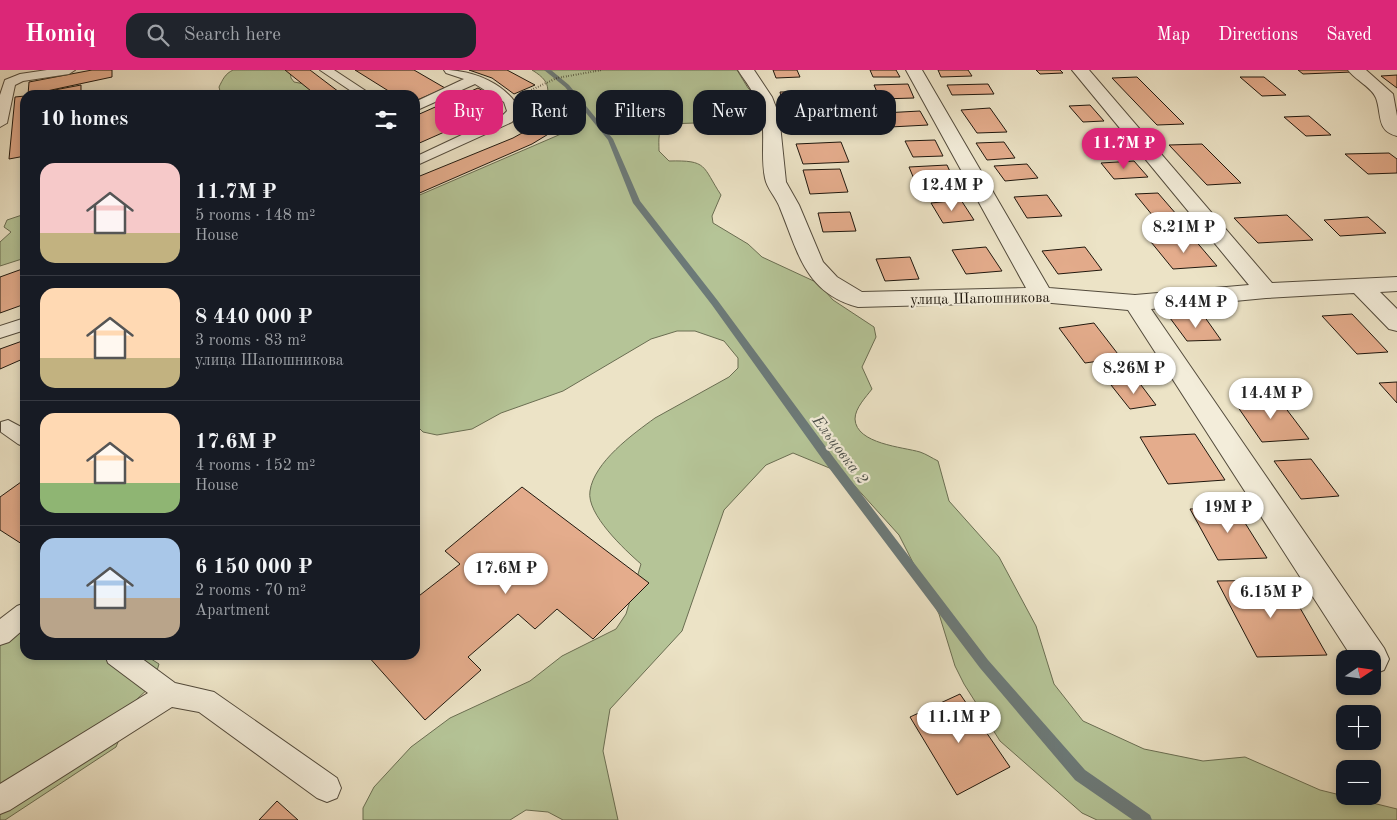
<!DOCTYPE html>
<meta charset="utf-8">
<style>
body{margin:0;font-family:"Old Standard TT",serif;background:#20242c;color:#f1f3f6;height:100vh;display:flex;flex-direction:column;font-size:19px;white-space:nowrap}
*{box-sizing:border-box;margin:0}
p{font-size:16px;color:#9ea1a6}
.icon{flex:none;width:28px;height:28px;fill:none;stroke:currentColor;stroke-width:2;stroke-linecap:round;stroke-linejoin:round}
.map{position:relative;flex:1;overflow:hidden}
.details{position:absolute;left:20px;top:20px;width:400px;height:570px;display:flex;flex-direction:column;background:#171b24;border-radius:15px;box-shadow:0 2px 8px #0003}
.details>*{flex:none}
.hud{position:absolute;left:435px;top:20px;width:475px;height:45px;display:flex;gap:10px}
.needle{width:32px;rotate:77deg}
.controls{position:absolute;left:1336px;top:580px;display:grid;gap:10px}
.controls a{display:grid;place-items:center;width:45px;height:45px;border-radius:10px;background:#171b24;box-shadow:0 2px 8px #0003;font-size:25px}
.price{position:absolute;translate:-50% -42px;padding:0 11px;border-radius:18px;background:#fff;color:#222;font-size:16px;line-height:32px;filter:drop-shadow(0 1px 2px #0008)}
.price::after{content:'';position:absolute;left:50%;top:30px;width:15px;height:11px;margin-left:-8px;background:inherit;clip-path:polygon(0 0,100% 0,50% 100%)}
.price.on{background:#db2777;color:#fff}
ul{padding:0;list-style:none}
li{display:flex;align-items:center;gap:15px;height:125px;padding:0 20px}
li+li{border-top:1px solid #363941}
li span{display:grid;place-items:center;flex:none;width:140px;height:100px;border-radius:15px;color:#555}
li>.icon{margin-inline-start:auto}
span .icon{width:60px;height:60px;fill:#fffc;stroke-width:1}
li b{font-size:21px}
h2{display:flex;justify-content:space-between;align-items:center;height:60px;padding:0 20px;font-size:21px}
.tag{padding:0 18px;border-radius:15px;background:#171b24;box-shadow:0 2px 8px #0003;font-size:18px;line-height:45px}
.tag.on{background:#db2777;color:#fff}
header{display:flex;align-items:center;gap:30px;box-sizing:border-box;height:70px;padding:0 25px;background:#db2777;color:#fff}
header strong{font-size:24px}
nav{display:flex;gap:28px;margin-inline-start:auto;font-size:18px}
.search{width:350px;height:45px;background:#20242c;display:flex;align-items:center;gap:12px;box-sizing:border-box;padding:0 18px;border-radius:15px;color:#9ea1a6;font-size:19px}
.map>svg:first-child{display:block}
.green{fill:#b5c497;stroke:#6a6e52}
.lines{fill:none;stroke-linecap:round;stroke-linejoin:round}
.stream{fill:#6c7a79;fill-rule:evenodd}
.building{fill:#e4ac8c;stroke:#20180e}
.lane-casing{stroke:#534b3c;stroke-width:2}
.street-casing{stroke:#534b3c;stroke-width:2}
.path{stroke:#20180e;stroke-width:2;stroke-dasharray:0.5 2;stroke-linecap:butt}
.lane{fill:#f3edda;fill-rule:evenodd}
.street{fill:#f3edda;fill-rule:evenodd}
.labels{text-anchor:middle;stroke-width:4.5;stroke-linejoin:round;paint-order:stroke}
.street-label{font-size:15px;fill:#20180e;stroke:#f3edda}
.water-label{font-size:16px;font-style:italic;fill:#4c514c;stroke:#f3edda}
</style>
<header>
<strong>Homiq</strong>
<div class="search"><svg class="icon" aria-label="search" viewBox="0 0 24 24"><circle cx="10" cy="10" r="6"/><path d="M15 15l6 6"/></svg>Search here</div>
<nav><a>Map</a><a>Directions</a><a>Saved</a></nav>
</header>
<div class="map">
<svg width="1397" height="750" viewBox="0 0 1397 750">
<rect width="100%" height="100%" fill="#ece3c6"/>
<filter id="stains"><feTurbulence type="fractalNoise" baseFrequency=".004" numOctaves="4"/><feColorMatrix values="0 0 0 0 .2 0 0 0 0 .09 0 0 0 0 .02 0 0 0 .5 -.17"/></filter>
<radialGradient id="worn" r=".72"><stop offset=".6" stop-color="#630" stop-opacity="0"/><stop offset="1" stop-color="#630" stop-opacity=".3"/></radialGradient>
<path class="green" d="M 233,0 L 290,0 L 291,8 L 294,12 L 326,18 L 332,25 L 280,23 L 221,25 L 219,17 C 223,9 225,4 233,0 Z
M 532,0 L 737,0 L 748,18 L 768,35 L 744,47 L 723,52 L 667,54 C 657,61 659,69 659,81 L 669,91 C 708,90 702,96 721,125 L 712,146 L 713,153 L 748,174 L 762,187 L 818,213 L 833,230 L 874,257 L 876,267 L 862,297 L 872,319 C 866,327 855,338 855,349 C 856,374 903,377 920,382 C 926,384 932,388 938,391 L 949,431 L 999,487 L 1036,556 L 1054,614 L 1083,651 L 1144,679 L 1203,691 L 1245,687 L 1320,720 L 1397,739 L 1397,750 L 1097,750 L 1082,743 L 1000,671 L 964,614 L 955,596 L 939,544 L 899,465 L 844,404 L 793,383 L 766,395 L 724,440 L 682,561 L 610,639 L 603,681 L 618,750 L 563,750 L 548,742 L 526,740 L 510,750 L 363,750 L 363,738 L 374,717 L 411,677 L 450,648 L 530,611 L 562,586 L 616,559 L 626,544 L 641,494 C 625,480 586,444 590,421 C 594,392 633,364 655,348 L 729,307 L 738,298 L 738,288 L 724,271 L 695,261 L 677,261 L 651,269 L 563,321 L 501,343 L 472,359 L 437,365 L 423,362 L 415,354 L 415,127 L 561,64 C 558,57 553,50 550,42 C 543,22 557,15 532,0 Z
M 25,144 L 25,188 L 0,196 L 0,172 L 11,162 L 4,157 L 7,150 Z
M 25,558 L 25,585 L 145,585 L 159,594 L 153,614 L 135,631 L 116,677 L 5,750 L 0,750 L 0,560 Z"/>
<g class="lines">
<path class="stream" d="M 544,0 L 551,0 L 569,15 L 613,69 L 640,131 L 718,231 L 834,388 L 988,590 L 1085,700 L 1150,745 L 1152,750 L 1133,750 L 1075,710 L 980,598 L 826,394 L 712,235 L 633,133 L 608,70 L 565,17 Z"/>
</g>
<path class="building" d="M 92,0 L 112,0 L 112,7 L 28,25 L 29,12 Z
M 285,0 L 310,0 L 343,25 L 316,25 Z
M 355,0 L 414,0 L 445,18 L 415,31 L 415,25 L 395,25 Z
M 469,0 L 507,0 L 535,15 L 514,24 L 492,8 Z
M 773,0 L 797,0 L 800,7 L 776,8 Z
M 870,0 L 896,0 L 900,7 L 873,7 Z
M 938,0 L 968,0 L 972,6 L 941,7 Z
M 1036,0 L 1060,0 L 1063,3 L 1040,4 Z
M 1298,0 L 1350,0 L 1352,2 L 1303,4 Z
M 1397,5 L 1397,18 L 1381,6 Z
M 1137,7 L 1184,54 L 1157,55 L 1112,8 Z
M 1240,7 L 1264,7 L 1286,25 L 1262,26 Z
M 908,14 L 914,28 L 880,29 L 874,15 Z
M 988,14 L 994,24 L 952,25 L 947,15 Z
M 81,15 L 81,25 L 28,25 Z
M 478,18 L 492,26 L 487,28 L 503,36 L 415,75 L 415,46 Z
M 819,21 L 823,30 L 782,31 L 780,22 Z
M 25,26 L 25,86 L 9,89 L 15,27 Z
M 1090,35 L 1104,51 L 1083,52 L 1069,36 Z
M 990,38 L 1007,62 L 977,63 L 961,40 Z
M 920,41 L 928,55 L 890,57 L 883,43 Z
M 828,42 L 834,59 L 794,61 L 789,44 Z
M 1309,46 L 1331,65 L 1306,66 L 1284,47 Z
M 540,53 L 555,60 L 532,74 L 415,125 L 415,108 L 513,68 Z
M 1110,62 L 1125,80 L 1102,81 L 1087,63 Z
M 935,70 L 943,86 L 913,87 L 905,71 Z
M 841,72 L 849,92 L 803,94 L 796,74 Z
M 1004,72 L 1015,88 L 987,90 L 976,73 Z
M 1202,74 L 1241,113 L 1207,115 L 1169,75 Z
M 1389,83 L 1397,89 L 1397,103 L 1368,104 L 1345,84 Z
M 1134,91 L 1148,107 L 1114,109 L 1101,93 Z
M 1027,94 L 1038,108 L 1005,111 L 994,96 Z
M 947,95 L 953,108 L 914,109 L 909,97 Z
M 840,99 L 848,122 L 810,124 L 803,100 Z
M 1158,123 L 1177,145 L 1153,146 L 1135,124 Z
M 1047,125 L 1062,146 L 1027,148 L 1014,127 Z
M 961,130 L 974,150 L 943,153 L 931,133 Z
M 850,142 L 856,161 L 823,162 L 818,143 Z
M 1287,145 L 1313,170 L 1258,173 L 1234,148 Z
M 1368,147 L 1386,163 L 1340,166 L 1324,150 Z
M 1194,169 L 1217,196 L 1173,199 L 1151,172 Z
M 986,177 L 1002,201 L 966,204 L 952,180 Z
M 1085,177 L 1102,200 L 1058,204 L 1042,181 Z
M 910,187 L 919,209 L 885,211 L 876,189 Z
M 25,198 L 25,234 L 0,243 L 0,207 Z
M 1352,244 L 1388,282 L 1357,284 L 1322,246 Z
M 1204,246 L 1221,270 L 1187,271 L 1170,248 Z
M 1094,253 L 1121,288 L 1085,293 L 1059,258 Z
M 25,270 L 25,288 L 0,299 L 0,279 Z
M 1138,311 L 1156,335 L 1130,339 L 1111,315 Z
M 1397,312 L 1397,333 L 1379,313 Z
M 1278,328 L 1309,369 L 1262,372 L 1233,330 Z
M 1195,364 L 1225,410 L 1168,414 L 1140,367 Z
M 1311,389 L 1339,426 L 1301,429 L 1274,391 Z
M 21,412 L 25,414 L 25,476 L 0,460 L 0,427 Z
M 522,417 L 649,513 L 593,569 L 557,539 L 535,559 L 518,544 L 468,587 L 481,600 L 425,650 L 367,585 L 415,585 L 415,529 L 460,494 L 445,481 Z
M 1235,437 L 1267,488 L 1218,490 L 1190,439 Z
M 1284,510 L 1327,585 L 1257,587 L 1217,511 Z
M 960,624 L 1010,697 L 957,725 L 910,647 Z
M 277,731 L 298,750 L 259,750 Z"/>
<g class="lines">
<defs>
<path id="lane" d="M 47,0 L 75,0 L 69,4 L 23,11 L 15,15 L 7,53 L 0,57 L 0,25 L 5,10 L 20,4 Z
M 320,0 L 334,0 L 372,25 L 357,25 Z
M 444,0 C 473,0 508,14 520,41 L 512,52 L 415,96 L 415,87 L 502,46 L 507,41 L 504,32 L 475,14 L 415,41 L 415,32 L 464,9 L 446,3 Z
M 25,248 L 25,260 L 0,268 L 0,256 Z
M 8,350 L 25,359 L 25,377 L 18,374 L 1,362 L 1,352 Z
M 25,533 L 25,558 L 9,572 L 0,575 L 0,549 L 17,536 Z
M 105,585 L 137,585 L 175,613 L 214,622 L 337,708 L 341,718 L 337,728 L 327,732 L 317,728 L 199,642 L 172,637 L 10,740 L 0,744 L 0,714 L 148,623 L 108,593 Z"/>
<path id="street" d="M 738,0 L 754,0 L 772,27 L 779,45 L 786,112 L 799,135 L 823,192 L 837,207 L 862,222 L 1026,218 L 906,0 L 922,0 L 1049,218 L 1135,225 L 1249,215 L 1072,0 L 1089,0 L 1272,213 L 1397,207 L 1397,221 L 1380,222 L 1397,239 L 1397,261 L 1389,259 L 1354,223 L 1266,228 L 1151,239 L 1384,578 L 1389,589 L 1384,600 L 1372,605 L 1372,589 L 1353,589 L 1128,240 L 1041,232 L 858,237 C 805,223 798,182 780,138 C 776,127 767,119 765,108 C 760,84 767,59 759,36 C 755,23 745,11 738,0 Z
M 1348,0 L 1366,0 L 1393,24 L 1397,46 L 1397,66 C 1376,61 1382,44 1376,28 C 1372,17 1355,10 1348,0 Z"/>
</defs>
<use href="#lane" class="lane-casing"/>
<use href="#street" class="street-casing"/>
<path class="path" d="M 529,21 L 557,8 L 602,0"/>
<use href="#lane" class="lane"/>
<use href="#street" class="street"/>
</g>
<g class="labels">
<g class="street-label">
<text transform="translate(980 228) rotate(-1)" y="5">улица Шапошникова</text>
</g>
<g class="water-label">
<text transform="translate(841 379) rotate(53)" y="6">Ельцовка 2</text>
</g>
</g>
<rect width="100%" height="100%" filter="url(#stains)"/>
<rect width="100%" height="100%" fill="url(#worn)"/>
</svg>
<div class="controls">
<a><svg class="needle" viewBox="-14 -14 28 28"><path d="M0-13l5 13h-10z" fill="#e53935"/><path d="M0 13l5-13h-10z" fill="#9ea1a6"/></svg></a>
<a>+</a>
<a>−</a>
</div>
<b class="price on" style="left:1124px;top:100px">11.7M ₽</b>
<b class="price" style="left:952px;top:142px">12.4M ₽</b>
<b class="price" style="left:1184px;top:184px">8.21M ₽</b>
<b class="price" style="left:1196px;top:259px">8.44M ₽</b>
<b class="price" style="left:1134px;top:325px">8.26M ₽</b>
<b class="price" style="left:1271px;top:350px">14.4M ₽</b>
<b class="price" style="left:1228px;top:464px">19M ₽</b>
<b class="price" style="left:506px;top:525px">17.6M ₽</b>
<b class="price" style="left:1271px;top:549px">6.15M ₽</b>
<b class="price" style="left:959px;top:674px">11.1M ₽</b>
<div class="hud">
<a class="tag on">Buy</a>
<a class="tag">Rent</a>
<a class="tag">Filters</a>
<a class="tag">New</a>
<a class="tag">Apartment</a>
</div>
<section class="details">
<h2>10 homes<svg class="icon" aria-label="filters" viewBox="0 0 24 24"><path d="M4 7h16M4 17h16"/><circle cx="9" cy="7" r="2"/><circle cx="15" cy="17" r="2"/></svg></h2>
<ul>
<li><span style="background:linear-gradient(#f6c9c9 70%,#c2b280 0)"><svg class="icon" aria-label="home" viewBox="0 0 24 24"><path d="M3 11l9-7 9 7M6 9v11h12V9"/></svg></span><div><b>11.7M ₽</b><p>5 rooms · 148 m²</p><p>House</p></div></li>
<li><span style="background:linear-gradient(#ffd9b3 70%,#c2b280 0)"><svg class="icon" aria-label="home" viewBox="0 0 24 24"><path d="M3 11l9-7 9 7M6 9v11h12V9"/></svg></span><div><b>8 440 000 ₽</b><p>3 rooms · 83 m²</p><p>улица Шапошникова</p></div></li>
<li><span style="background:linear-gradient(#ffd9b3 70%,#8fb573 0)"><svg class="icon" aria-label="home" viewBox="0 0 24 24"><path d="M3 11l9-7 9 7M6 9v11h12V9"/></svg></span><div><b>17.6M ₽</b><p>4 rooms · 152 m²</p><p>House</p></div></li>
<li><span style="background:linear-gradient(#a9c7e8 60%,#b9a48a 0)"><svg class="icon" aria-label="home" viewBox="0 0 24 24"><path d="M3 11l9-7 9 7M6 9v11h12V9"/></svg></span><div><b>6 150 000 ₽</b><p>2 rooms · 70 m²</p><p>Apartment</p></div></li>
</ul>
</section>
</div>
